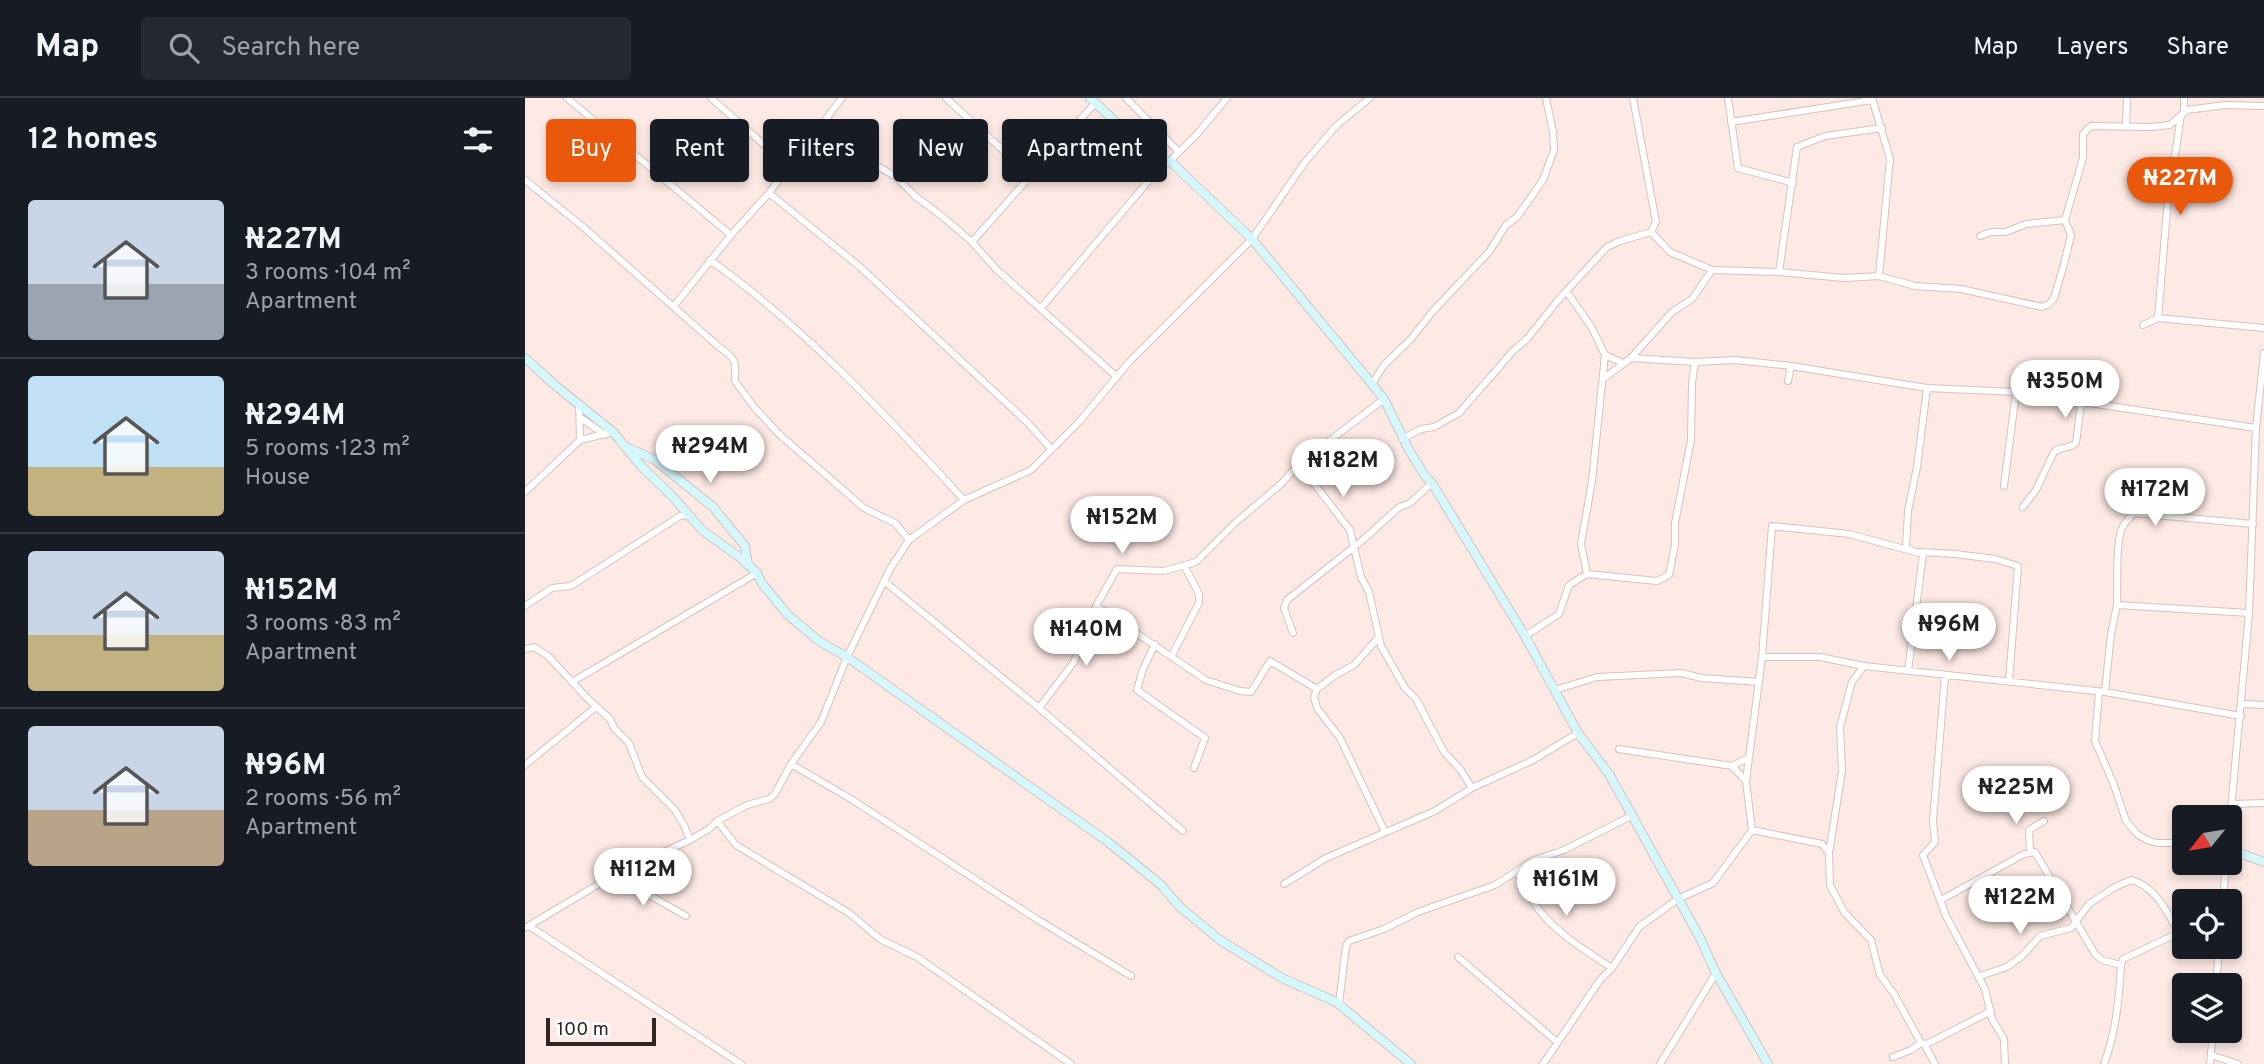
<!DOCTYPE html>
<meta charset="utf-8">
<style>
body{margin:0;font-family:Overpass,sans-serif;background:#242831;color:#f1f3f6;height:100vh;display:flex;flex-direction:column;font-size:26px;white-space:nowrap}
*{box-sizing:border-box;margin:0}
p{font-size:23px;color:#9ea1a6}
.icon{flex:none;width:38px;height:38px;fill:none;stroke:currentColor;stroke-width:2;stroke-linecap:round;stroke-linejoin:round}
.map{position:relative;flex:1;overflow:hidden}
.panel{display:flex;flex-direction:column;background:#171b24;width:525px}
.panel>*{flex:none}
.banner{position:absolute;left:21px;top:21px;width:665px;height:63px;display:flex;gap:14px}
.needle{width:46px;rotate:240deg}
.tools{position:absolute;left:1647px;top:707px;display:grid;gap:14px}
.tools a{display:grid;place-items:center;width:70px;height:70px;border-radius:7px;background:#171b24;box-shadow:0 4px 10px #0003;font-size:35px}
.scale{position:absolute;left:21px;bottom:18px;width:110px;box-sizing:border-box;padding-left:7px;border:4px solid #2f2725;border-top:0;font-size:19px;line-height:24px;white-space:nowrap;color:#2f2725;-webkit-text-stroke:5px #fff;paint-order:stroke}
.price{position:absolute;translate:-50% -60px;padding:0 16px;border-radius:24px;background:#fff;color:#222;font-size:23px;line-height:46px;filter:drop-shadow(0 2px 4px #0008)}
.price::after{content:'';position:absolute;left:50%;top:42px;width:21px;height:16px;margin-left:-10px;background:inherit;clip-path:polygon(0 0,100% 0,50% 100%)}
.price.active{background:#ea580c;color:#fff}
ul{padding:0;list-style:none}
li{display:flex;align-items:center;gap:21px;height:175px;padding:0 28px}
li+li{border-top:2px solid #363941}
li span{display:grid;place-items:center;flex:none;width:196px;height:140px;border-radius:7px;color:#555}
li>.icon{margin-inline-start:auto}
span .icon{width:84px;height:84px;fill:#fffc;stroke-width:1}
li b{font-size:30px}
h2{display:flex;justify-content:space-between;align-items:center;height:84px;padding:0 28px;font-size:30px}
.tag{padding:0 24px;border-radius:7px;background:#171b24;box-shadow:0 4px 10px #0003;font-size:24px;line-height:63px}
.tag.active{background:#ea580c;color:#fff}
header{display:flex;align-items:center;gap:42px;box-sizing:border-box;height:98px;padding:0 35px;background:#171b24;border-bottom:2px solid #363941}
header strong{font-size:33px}
nav{display:flex;gap:38px;margin-inline-start:auto;font-size:24px}
.search{width:490px;height:63px;background:#242831;display:flex;align-items:center;gap:18px;box-sizing:border-box;padding:0 24px;border-radius:7px;color:#9ea1a6;font-size:26px}
main{display:flex;flex:1;min-height:0}
.map>svg:first-child{display:block}
.lines{fill:none;stroke-linecap:round;stroke-linejoin:round}
.street-casing{stroke:#d6c2bc;stroke-width:8}
.secondary-casing{stroke:#d6c2bc;stroke-width:10}
.street{stroke:#fff;stroke-width:6}
.secondary{stroke:#d5f7fe;stroke-width:8}
</style>
<header>
<strong>Map</strong>
<div class="search"><svg class="icon" aria-label="search" viewBox="0 0 24 24"><circle cx="10" cy="10" r="6"/><path d="M15 15l6 6"/></svg>Search here</div>
<nav><a>Map</a><a>Layers</a><a>Share</a></nav>
</header>
<main>
<section class="panel">
<h2>12 homes<svg class="icon" aria-label="filters" viewBox="0 0 24 24"><path d="M4 7h16M4 17h16"/><circle cx="9" cy="7" r="2"/><circle cx="15" cy="17" r="2"/></svg></h2>
<ul>
<li><span style="background:linear-gradient(#c9d6e8 60%,#9aa5b1 0)"><svg class="icon" aria-label="home" viewBox="0 0 24 24"><path d="M3 11l9-7 9 7M6 9v11h12V9"/></svg></span><div><b>₦227M</b><p>3 rooms · 104 m²</p><p>Apartment</p></div></li>
<li><span style="background:linear-gradient(#bfe0f5 65%,#c2b280 0)"><svg class="icon" aria-label="home" viewBox="0 0 24 24"><path d="M3 11l9-7 9 7M6 9v11h12V9"/></svg></span><div><b>₦294M</b><p>5 rooms · 123 m²</p><p>House</p></div></li>
<li><span style="background:linear-gradient(#c9d6e8 60%,#c2b280 0)"><svg class="icon" aria-label="home" viewBox="0 0 24 24"><path d="M3 11l9-7 9 7M6 9v11h12V9"/></svg></span><div><b>₦152M</b><p>3 rooms · 83 m²</p><p>Apartment</p></div></li>
<li><span style="background:linear-gradient(#c9d6e8 60%,#b9a48a 0)"><svg class="icon" aria-label="home" viewBox="0 0 24 24"><path d="M3 11l9-7 9 7M6 9v11h12V9"/></svg></span><div><b>₦96M</b><p>2 rooms · 56 m²</p><p>Apartment</p></div></li>
</ul>
</section>
<div class="map">
<svg width="1739" height="966" viewBox="0 0 1739 966">
<rect width="100%" height="100%" fill="#feeae4"/>
<g class="lines">
<defs>
<path id="street" d="M 42,0 L 206,137
M 186,0 L 263,68
M 421,0 L 507,79
M 601,0 L 654,54
M 1203,0 L 1213,70 L 1268,85
M 1659,0 L 1659,13
M 300,22 L 311,34 L 319,48 L 371,79 L 390,98 L 418,119 L 447,144 L 471,171 L 592,279
M 1206,24 L 1347,2
M 1601,28 L 1602,0
M 645,63 L 672,36 L 702,0
M 0,82 L 57,128 L 194,249 C 211,260 211,263 210,283 L 229,309 L 255,337 L 339,410 L 370,425 L 384,442
M 244,95 L 335,169 L 503,325 L 526,351
M 1126,134 L 1145,154 L 1187,172 L 1254,174 L 1319,180 L 1354,178 L 1365,61 L 1347,0
M 1455,138 L 1466,134 L 1481,134 L 1501,126 L 1540,122 L 1558,60 L 1558,36 L 1566,28 L 1626,29 L 1645,27 L 1662,12 L 1700,7 L 1739,8
M 447,144 L 571,4
M 185,162 C 279,229 361,317 439,402
M 1254,174 L 1272,49 L 1300,38 L 1357,30
M 1354,178 L 1390,188 L 1436,191 L 1517,209 L 1524,206 L 1529,200 L 1539,166 L 1546,137 L 1540,122
M 149,208 L 206,137 L 244,95 L 317,0
M 516,210 L 637,67
M 1633,220 L 1645,76 L 1650,58 L 1656,17
M 1618,227 L 1633,220 L 1739,230
M 1080,257 L 1098,265
M 1106,260 L 1147,214 L 1167,201 L 1187,172
M 1078,281 L 1106,260 L 1170,264 L 1210,262 L 1266,268 L 1402,290 L 1491,294 L 1731,330
M 1263,283 L 1266,268
M 847,286 L 859,267 L 885,242 L 908,213 L 964,154 L 981,127 L 992,119 L 1018,82 L 1029,52 L 1028,34 L 1021,0
M 54,306 L 55,342
M 56,320 L 80,337
M 877,341 L 896,331 L 909,329 L 934,315 L 988,253 L 1002,241 L 1034,201 L 1082,149 L 1095,143 L 1126,134 L 1131,124 L 1108,0
M 774,366 L 825,432 L 836,479 L 844,494 L 856,548 L 880,590 L 891,601 L 919,654 L 935,671 L 947,690
M 1479,388 L 1491,294
M 0,394 L 55,342 L 88,334
M 1498,409 L 1511,392 L 1529,354 C 1536,348 1544,351 1551,345 L 1556,305
M 1385,451 L 1381,449 L 1383,413 L 1392,369 L 1402,290
M 1395,454 L 1430,456 L 1470,461 L 1493,468 L 1484,583
M 1062,476 L 1132,483 L 1144,477 L 1150,447 L 1150,425 L 1166,342 L 1167,285 L 1170,264
M 359,483 L 514,610 L 658,733
M 1592,507 C 1593,489 1590,442 1598,428 C 1600,424 1606,419 1609,415 L 1728,426
M 0,508 L 27,490 L 46,488 L 155,418 L 164,417
M 571,508 L 681,582 L 715,593 L 726,594 L 745,563 L 792,591
M 768,535 L 759,510 L 762,502 L 839,441 L 873,410 L 885,405 L 907,385
M 1000,538 L 1034,516 L 1044,487 L 1062,476 L 1056,446 L 1067,383 L 1080,257 L 1067,230 L 1042,194
M 853,540 L 829,567 L 809,578 L 792,591 L 789,599 L 792,610 L 815,640 L 860,734
M 630,546 L 618,571 L 612,592 L 680,640 L 669,670
M 0,551 L 9,549 L 23,558 L 63,601 L 85,621 L 89,630 L 104,645 L 117,679 L 150,712 L 159,727 L 165,742
M 647,557 L 674,505 L 674,496 L 660,469
M 1237,559 L 1247,428 L 1324,436 L 1398,456 L 1383,573
M 1420,578 L 1408,723 L 1410,744 L 1398,757 L 1421,818 L 1460,891 L 1467,921 L 1479,941 L 1480,966
M 47,584 L 232,475
M 1030,592 L 1072,579 L 1156,575 L 1177,580 L 1234,584
M 1574,594 L 1570,643 L 1589,687 L 1601,723 L 1612,736 L 1622,742 L 1632,745 L 1659,745
M 1580,594 L 1586,536 L 1592,507 L 1724,515
M 1717,606 L 1739,607
M 514,610 L 549,564 L 571,508 L 592,471 L 639,473 L 671,464 L 710,425 L 756,386 L 774,366 L 859,301
M 1094,651 L 1207,668 L 1223,660
M 266,666 L 326,701 L 510,820 L 606,878
M 0,667 L 71,609
M 1207,668 L 1221,683
M 1707,706 L 1739,705
M 192,723 L 211,747 L 324,815 L 355,841 L 392,859 L 546,966
M 1227,732 L 1297,746 L 1304,755 L 1305,787 L 1319,814 L 1346,842 L 1355,877 L 1369,896 L 1396,945 L 1401,946 L 1408,943 L 1466,913
M 1704,733 L 1724,515 L 1731,330 L 1739,255
M 1505,754 L 1504,732 L 1519,723
M 1304,755 L 1317,673 L 1315,629 L 1327,584 L 1339,568 L 1580,594 L 1716,618
M 992,774 C 999,786 1005,801 1014,812 C 1034,837 1061,853 1087,870
M 89,777 L 161,818
M 759,786 L 801,760 L 910,713 L 947,690 L 1008,662 L 1053,635
M 1416,802 L 1499,756 L 1510,754 L 1570,856 L 1577,862 L 1596,867
M 1698,803 L 1701,765
M 4,828 L 216,966
M 0,830 L 89,777 L 165,742 L 184,731 L 192,723 L 222,707 L 244,701 L 250,696 L 266,666 L 296,624 L 322,559 L 365,471 L 384,442 L 439,402 L 506,372 L 554,324 L 604,264 L 727,141 L 780,64 L 812,27 L 845,0
M 933,859 L 1032,944
M 1455,878 L 1482,869 L 1497,858 L 1515,838 L 1546,830 L 1564,806 L 1590,789 L 1606,782 C 1631,788 1642,815 1655,836
M 1691,887 L 1694,849
M 814,906 L 821,848 L 824,843 L 859,831 L 893,814 L 970,787 L 1009,762 L 1039,752 L 1106,718
M 1399,946 L 1410,966
M 1686,957 L 1713,966
M 1368,959 L 1386,952 L 1396,945
M 1018,966 L 1075,882 L 1087,870 L 1114,829 L 1153,801 L 1188,785 L 1227,732 L 1221,683 L 1237,559 L 1295,559 L 1339,568
M 1135,966 L 1191,875
M 1579,966 C 1591,934 1594,901 1596,867 L 1598,861 L 1647,838 L 1659,836
M 1685,966 L 1688,933"/>
<path id="secondary" d="M 565,0 L 637,67 L 645,63 L 727,141 L 847,286 L 859,301 L 884,352 L 900,378 L 907,385 L 1000,538 L 1053,635 L 1084,676 L 1175,840 L 1191,875 L 1243,966
M 0,260 L 31,288 L 88,334 L 117,369 L 147,398 L 178,433 L 217,461 L 232,475 L 236,484 L 262,516 L 294,543 L 322,559 L 583,744 L 635,786 L 655,809 L 695,842 L 757,880 L 811,904 L 886,966
M 101,349 L 130,362 L 188,409 L 220,448 L 223,467
M 1704,751 L 1739,764"/>
</defs>
<use href="#street" class="street-casing"/>
<use href="#secondary" class="secondary-casing"/>
<use href="#street" class="street"/>
<use href="#secondary" class="secondary"/>
</g>
</svg>
<div class="tools">
<a><svg class="needle" viewBox="-14 -14 28 28"><path d="M0-13l5 13h-10z" fill="#e53935"/><path d="M0 13l5-13h-10z" fill="#9ea1a6"/></svg></a>
<a><svg class="icon" aria-label="locate" viewBox="0 0 24 24"><circle cx="12" cy="12" r="6"/><path d="M12 2v4M12 18v4M2 12h4M18 12h4"/></svg></a>
<a><svg class="icon" aria-label="layers" viewBox="0 0 24 24"><path d="M12 4l9 5-9 5-9-5zM3 14l9 5 9-5"/></svg></a>
</div>
<div class="scale">100 m</div>
<b class="price active" style="left:1655px;top:119px">₦227M</b>
<b class="price" style="left:1540px;top:322px">₦350M</b>
<b class="price" style="left:185px;top:387px">₦294M</b>
<b class="price" style="left:818px;top:401px">₦182M</b>
<b class="price" style="left:1630px;top:430px">₦172M</b>
<b class="price" style="left:597px;top:458px">₦152M</b>
<b class="price" style="left:1424px;top:565px">₦96M</b>
<b class="price" style="left:561px;top:570px">₦140M</b>
<b class="price" style="left:1491px;top:728px">₦225M</b>
<b class="price" style="left:118px;top:810px">₦112M</b>
<b class="price" style="left:1041px;top:820px">₦161M</b>
<b class="price" style="left:1495px;top:838px">₦122M</b>
<div class="banner">
<a class="tag active">Buy</a>
<a class="tag">Rent</a>
<a class="tag">Filters</a>
<a class="tag">New</a>
<a class="tag">Apartment</a>
</div>
</div>
</main>
